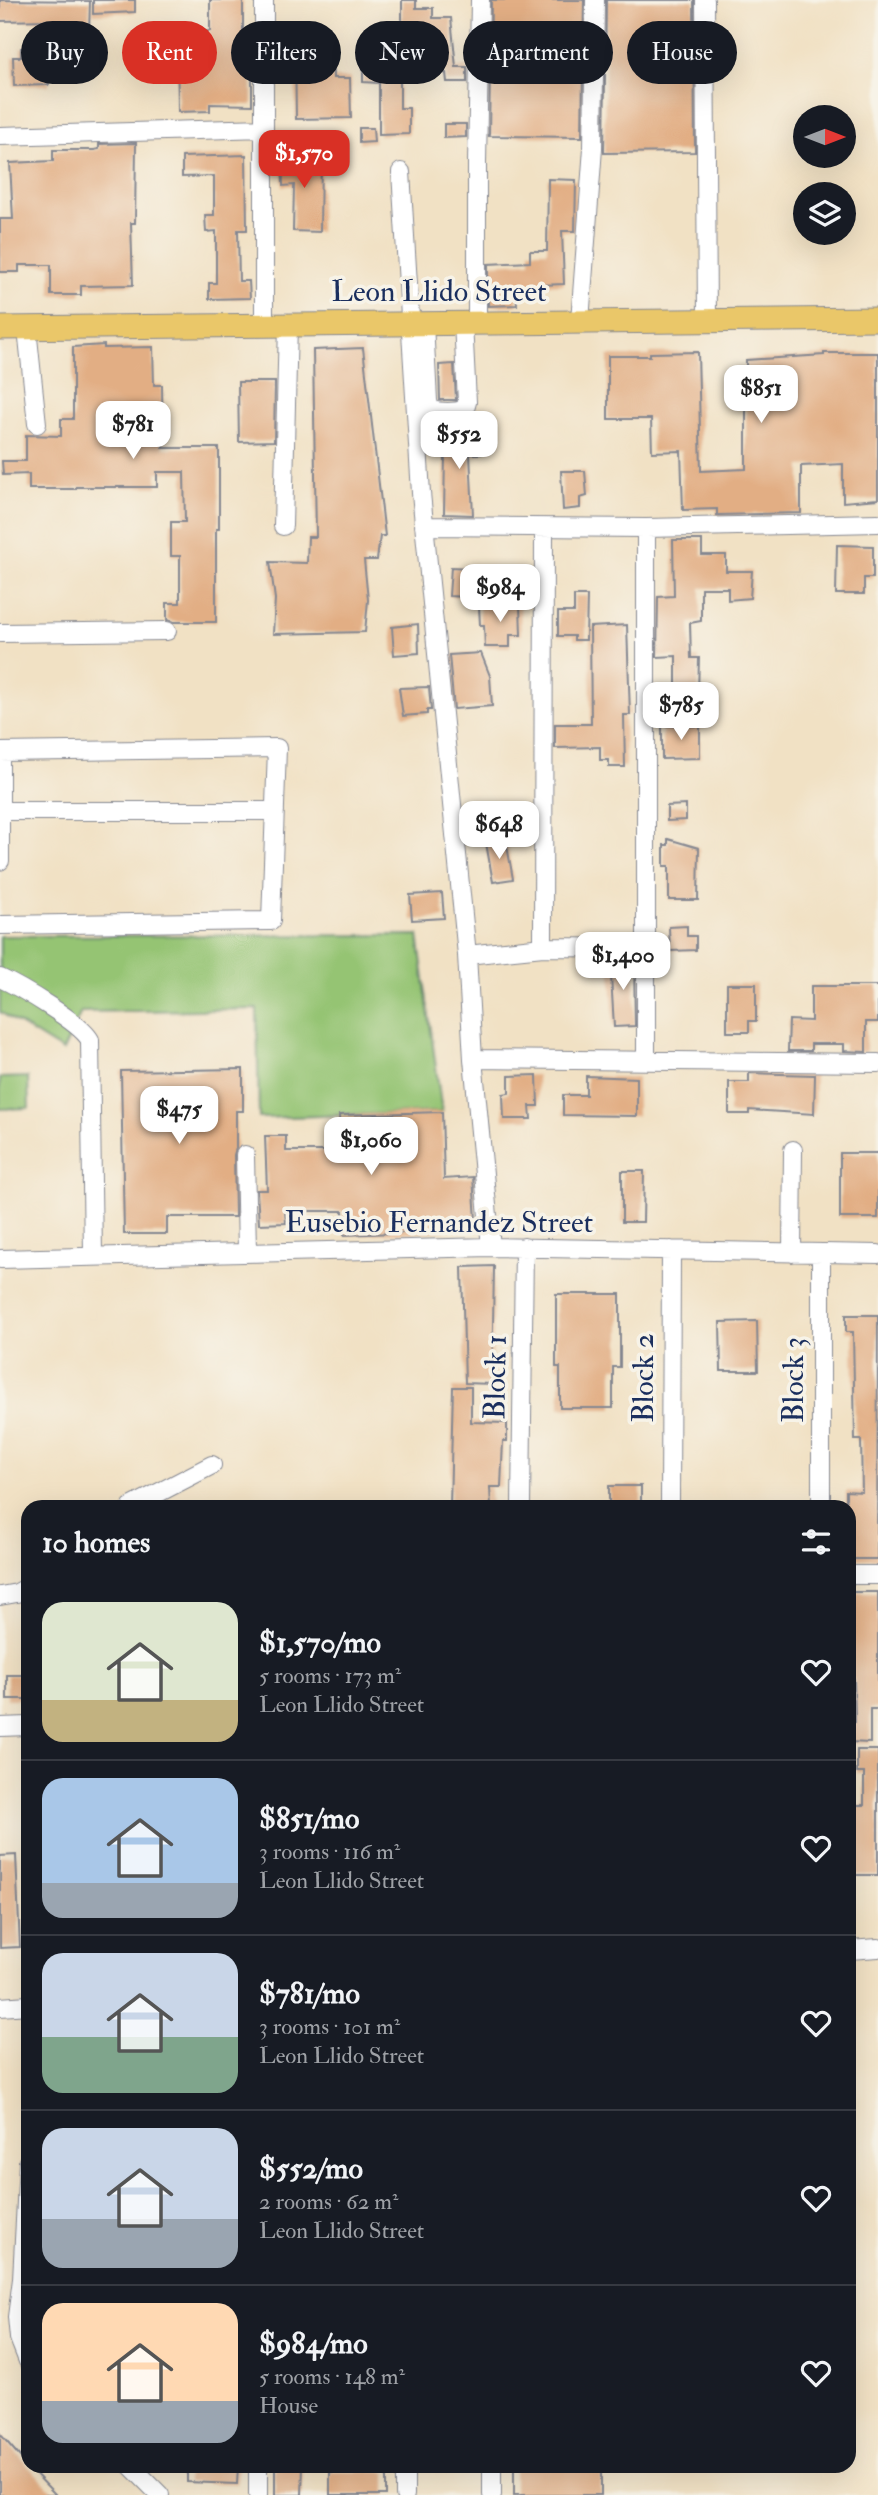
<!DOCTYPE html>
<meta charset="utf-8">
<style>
body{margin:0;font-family:"IM FELL Double Pica",serif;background:#242831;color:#f1f3f6;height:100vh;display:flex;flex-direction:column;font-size:26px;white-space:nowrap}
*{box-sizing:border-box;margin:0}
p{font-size:23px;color:#9ea1a6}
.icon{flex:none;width:38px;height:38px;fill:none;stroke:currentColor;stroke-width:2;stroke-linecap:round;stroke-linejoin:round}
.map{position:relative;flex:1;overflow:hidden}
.panel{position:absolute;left:21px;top:1500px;width:835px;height:973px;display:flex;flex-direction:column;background:#171b24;border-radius:21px;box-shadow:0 7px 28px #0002}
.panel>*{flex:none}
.hud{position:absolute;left:21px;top:21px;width:836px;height:63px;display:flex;gap:14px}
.needle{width:46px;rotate:90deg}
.fabs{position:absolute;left:793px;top:105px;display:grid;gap:14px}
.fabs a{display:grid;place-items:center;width:63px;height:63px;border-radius:50%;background:#171b24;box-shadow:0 7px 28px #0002;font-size:35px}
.price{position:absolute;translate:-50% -60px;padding:0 16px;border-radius:14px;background:#fff;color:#222;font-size:23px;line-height:46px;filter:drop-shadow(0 2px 4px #0008)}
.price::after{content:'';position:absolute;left:50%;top:42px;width:21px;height:16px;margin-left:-10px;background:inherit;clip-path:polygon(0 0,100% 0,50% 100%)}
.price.active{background:#d93025;color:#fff}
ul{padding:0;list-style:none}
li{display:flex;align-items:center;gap:21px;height:175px;padding:0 21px}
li+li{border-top:2px solid #363941}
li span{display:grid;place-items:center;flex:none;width:196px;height:140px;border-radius:21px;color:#555}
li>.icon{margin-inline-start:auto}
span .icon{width:84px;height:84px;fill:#fffc;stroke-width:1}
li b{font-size:30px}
h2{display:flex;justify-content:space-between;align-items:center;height:84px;padding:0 21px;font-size:30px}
.tag{padding:0 24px;border-radius:32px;background:#171b24;box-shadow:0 7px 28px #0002;font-size:24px;line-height:63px}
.tag.active{background:#d93025;color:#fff}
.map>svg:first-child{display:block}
.green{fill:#95c473;stroke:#587a68;stroke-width:2}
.building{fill:#e2ae84}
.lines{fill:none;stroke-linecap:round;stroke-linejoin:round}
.minor-casing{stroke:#868891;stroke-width:20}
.major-casing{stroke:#868891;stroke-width:25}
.minor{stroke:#fff;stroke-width:18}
.major{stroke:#eac769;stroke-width:23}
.labels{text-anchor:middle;stroke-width:7;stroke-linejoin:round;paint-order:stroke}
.street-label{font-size:30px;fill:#1b2f5e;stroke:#f7f3e8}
</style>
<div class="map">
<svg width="878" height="2495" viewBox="0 0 878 2495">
<rect width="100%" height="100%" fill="#f7f3e8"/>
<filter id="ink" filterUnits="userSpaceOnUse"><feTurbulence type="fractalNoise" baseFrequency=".0143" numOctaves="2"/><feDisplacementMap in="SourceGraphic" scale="14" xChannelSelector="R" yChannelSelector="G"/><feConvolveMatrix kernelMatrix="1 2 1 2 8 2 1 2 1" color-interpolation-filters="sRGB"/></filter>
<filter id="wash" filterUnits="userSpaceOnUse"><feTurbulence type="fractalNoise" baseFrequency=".00686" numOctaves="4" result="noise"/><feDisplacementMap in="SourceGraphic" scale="28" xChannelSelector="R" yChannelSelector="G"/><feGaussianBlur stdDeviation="1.57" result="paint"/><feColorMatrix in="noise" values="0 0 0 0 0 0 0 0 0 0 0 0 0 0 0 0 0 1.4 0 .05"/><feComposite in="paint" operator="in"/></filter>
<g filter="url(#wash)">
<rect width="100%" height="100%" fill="#f1e1c4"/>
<path class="green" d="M 418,935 L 442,1112 L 259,1118 L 257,1009 L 81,1012 L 63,1051 L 0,1012 L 0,936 Z
M 28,1077 L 29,1108 L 0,1109 L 0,1078 Z"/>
<g id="blocks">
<path class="building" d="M 0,0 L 90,1 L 89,33 L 83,33 L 84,52 L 81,52 L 81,67 L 48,70 L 49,85 L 14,86 L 13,57 L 21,57 L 21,48 L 51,48 L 50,20 L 0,21 Z
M 93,0 L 135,0 L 135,12 L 93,14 Z
M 210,0 L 243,0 L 243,31 L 252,31 L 252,105 L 210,104 L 210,111 L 178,112 L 177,33 L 210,31 Z
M 402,0 L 416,0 L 416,8 L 433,8 L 433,18 L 451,18 L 456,67 L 467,67 L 467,82 L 447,82 L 446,73 L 400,74 L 400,108 L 409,108 L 409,134 L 379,135 L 379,83 L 363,82 L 363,51 L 402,51 Z
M 491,0 L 584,0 L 582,137 L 489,136 Z
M 606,0 L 694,0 L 695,152 L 604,153 Z
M 332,41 L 333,78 L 350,78 L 351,118 L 296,119 L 295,42 Z
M 444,124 L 466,124 L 466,137 L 444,138 Z
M 359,128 L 373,128 L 374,142 L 359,143 Z
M 136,143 L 135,223 L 131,223 L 133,285 L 81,286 L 81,295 L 51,295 L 51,265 L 19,265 L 19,272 L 0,272 L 0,219 L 13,219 L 10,163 L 53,161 L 53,150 L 94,150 L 99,149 L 99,144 Z
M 246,155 L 247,230 L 238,230 L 239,281 L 249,281 L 250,298 L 209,299 L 209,283 L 216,283 L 216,231 L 206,232 L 205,215 L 214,215 L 214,176 L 182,177 L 182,157 Z
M 282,155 L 321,155 L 320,232 L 293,231 L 294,185 L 283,186 Z
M 548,179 L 576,180 L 575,231 L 562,231 L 564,284 L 516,286 L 517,305 L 488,306 L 488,264 L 530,262 L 530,251 L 547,251 Z
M 104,345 L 104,348 L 153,347 L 154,385 L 162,385 L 163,448 L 219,448 L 219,529 L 216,529 L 216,622 L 174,622 L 167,620 L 167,603 L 180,603 L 180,556 L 171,556 L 171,522 L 185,522 L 184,472 L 157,472 L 157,487 L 76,487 L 76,489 L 29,489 L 29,474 L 3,475 L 2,461 L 26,461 L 26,435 L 61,436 L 61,419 L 73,419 L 73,347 Z
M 363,348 L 385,536 L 380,536 L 377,560 L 364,560 L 368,600 L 365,632 L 273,634 L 275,599 L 270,562 L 307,563 L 308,537 L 316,537 L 313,350 Z
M 698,352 L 701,471 L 746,469 L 746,360 L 824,355 L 824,353 L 878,353 L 878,499 L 843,502 L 843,464 L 801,466 L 801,513 L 717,515 L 717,509 L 683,510 L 681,451 L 652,452 L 651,419 L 608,419 L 608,356 L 650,356 L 650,353 Z
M 454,364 L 456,400 L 440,400 L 439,365 Z
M 238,382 L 275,382 L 274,441 L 239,442 Z
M 480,432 L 481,454 L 470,454 L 473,515 L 444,514 L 445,455 L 441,456 L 440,433 Z
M 561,471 L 585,471 L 587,496 L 580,498 L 580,508 L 563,510 Z
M 673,540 L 702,540 L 702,555 L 726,555 L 726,571 L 752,571 L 750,598 L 728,600 L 728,588 L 701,588 L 701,621 L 690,623 L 691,658 L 699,658 L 698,694 L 676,694 L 676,656 L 657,657 L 658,597 L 674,596 Z
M 837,545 L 873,546 L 873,578 L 864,578 L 864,594 L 836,594 Z
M 451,567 L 486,569 L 484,598 L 449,596 Z
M 574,596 L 587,596 L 586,640 L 574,640 L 574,636 L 558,636 L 558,612 L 574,612 Z
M 520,605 L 521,635 L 510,635 L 510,647 L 485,647 L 484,625 L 480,625 L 479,606 Z
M 418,624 L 419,653 L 394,655 L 392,627 Z
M 627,625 L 630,715 L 624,715 L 625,767 L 609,767 L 609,760 L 600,760 L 600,747 L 555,748 L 555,724 L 591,724 L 590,627 Z
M 481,653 L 490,676 L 492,706 L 454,709 L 449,655 Z
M 429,687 L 431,710 L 427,710 L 427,714 L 403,716 L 399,688 Z
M 662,726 L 700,726 L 700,758 L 662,759 Z
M 686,805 L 686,820 L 667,821 L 667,806 Z
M 668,839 L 699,848 L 698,900 L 669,900 L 669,866 L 664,866 L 664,845 L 668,845 Z
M 506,840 L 513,879 L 493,882 L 486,843 Z
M 442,893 L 444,918 L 412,920 L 410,895 Z
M 687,926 L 687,936 L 696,936 L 696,950 L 670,951 L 669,927 Z
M 610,959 L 634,959 L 635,1026 L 614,1027 Z
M 727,984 L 756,984 L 756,1021 L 749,1021 L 749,1032 L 727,1032 Z
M 811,986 L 878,986 L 878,1022 L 866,1022 L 866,1052 L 844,1051 L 844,1044 L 811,1044 L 811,1051 L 788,1051 L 789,1020 L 811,1021 Z
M 243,1069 L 243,1111 L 236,1111 L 236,1148 L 234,1155 L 235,1217 L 167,1217 L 167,1234 L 124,1234 L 121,1071 Z
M 749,1073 L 815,1075 L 814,1114 L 749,1110 L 749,1114 L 729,1114 L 729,1082 L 749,1082 Z
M 537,1075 L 538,1106 L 530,1106 L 531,1119 L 504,1119 L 503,1094 L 509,1093 L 509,1076 Z
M 586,1076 L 637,1078 L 637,1116 L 563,1115 L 563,1095 L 586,1095 Z
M 442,1112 L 444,1179 L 473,1177 L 476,1220 L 445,1222 L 446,1231 L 344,1235 L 343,1211 L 285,1211 L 286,1223 L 259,1224 L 257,1190 L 267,1190 L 265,1136 L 286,1136 L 286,1151 L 341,1151 L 339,1115 Z
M 840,1153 L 878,1153 L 878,1218 L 840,1218 Z
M 622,1171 L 644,1171 L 643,1222 L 622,1222 Z
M 494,1266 L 492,1384 L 465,1383 L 462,1267 Z
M 556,1294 L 620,1294 L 620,1367 L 613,1367 L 613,1408 L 560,1408 L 560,1367 L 556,1367 Z
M 846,1315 L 878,1315 L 877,1559 L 849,1559 L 849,1507 L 846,1507 L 846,1491 L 862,1492 L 861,1440 L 855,1440 L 853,1332 L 846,1332 Z
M 757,1321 L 758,1371 L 721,1371 L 720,1322 Z
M 453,1387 L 471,1387 L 471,1422 L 507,1423 L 507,1441 L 503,1441 L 501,1487 L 490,1487 L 491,1507 L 450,1507 Z
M 609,1486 L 641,1486 L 641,1507 L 609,1507 Z
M 849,1592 L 878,1592 L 878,1709 L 870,1709 L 870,1743 L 849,1742 L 849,1722 L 855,1722 L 854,1679 L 849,1679 Z
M 7,1675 L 28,1675 L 28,1699 L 7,1699 Z
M 857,1750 L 878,1750 L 878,1875 L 855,1875 L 855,1869 L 850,1869 L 852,1805 L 864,1805 L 864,1773 L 857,1773 Z
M 16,1855 L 20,1947 L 0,1948 L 0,1856 Z
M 0,2434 L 28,2466 L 56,2495 L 0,2495 Z
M 187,2466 L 238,2466 L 237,2484 L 187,2482 Z
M 275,2466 L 303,2466 L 302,2495 L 275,2495 Z
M 514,2466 L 601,2466 L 601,2495 L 514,2495 Z
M 330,2472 L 386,2472 L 386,2495 L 330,2495 Z"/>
</g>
</g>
<g filter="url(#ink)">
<use href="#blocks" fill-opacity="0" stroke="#868891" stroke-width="2"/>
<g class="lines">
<defs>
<path id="minor" d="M 264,0 L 264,324
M 705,0 L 707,320
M 0,136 L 264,128
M 401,172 L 421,493 L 467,955 L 473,1059 L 491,1247
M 580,321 L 593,148 L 595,0
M 477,322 L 477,163 L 480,0
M 424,323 L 428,401 L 430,409 C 439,413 456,413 465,409 L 467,402 L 463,322
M 27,328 L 37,424
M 283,526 L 288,324
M 424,526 L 646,528 L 878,523
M 646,528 L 646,1059
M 0,633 L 167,631
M 0,811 L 275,811
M 0,861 L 0,752 L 277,748 L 271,921 L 0,925
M 543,947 L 544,528
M 467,955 L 543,947 L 647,948
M 0,978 C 20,987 81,1023 90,1040 L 93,1256
M 473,1059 L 878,1063
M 245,1155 L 247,1251
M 792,1253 L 793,1150
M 821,1253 L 821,1507
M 0,1259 L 491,1247 L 878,1254
M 131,1507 L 212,1465
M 521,1507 L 524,1247
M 670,1507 L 671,1250
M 849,1575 L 878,1575
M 0,1596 L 17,1593 L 28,1587
M 0,1727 L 28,1726
M 849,1950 L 878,1948
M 0,2007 L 28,2005
M 28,2162 L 22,2279 L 17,2317 L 19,2338 L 28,2361
M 131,2466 L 160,2495
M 405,2466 L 405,2495
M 258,2495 L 258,2466
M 492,2495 L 492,2466"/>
<path id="major" d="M 0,328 L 878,319"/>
</defs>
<use href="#minor" class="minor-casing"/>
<use href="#major" class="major-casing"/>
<use href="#minor" class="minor"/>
<use href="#major" class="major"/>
</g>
</g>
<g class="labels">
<g class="street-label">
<text x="439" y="301">Leon Llido Street</text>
<text x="439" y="1232">Eusebio Fernandez Street</text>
<text transform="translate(495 1377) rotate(-89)" y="10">Block 1</text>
<text transform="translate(643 1378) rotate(-90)" y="10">Block 2</text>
<text transform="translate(793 1380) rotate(-90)" y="10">Block 3</text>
</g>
</g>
</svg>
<div class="fabs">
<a><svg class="needle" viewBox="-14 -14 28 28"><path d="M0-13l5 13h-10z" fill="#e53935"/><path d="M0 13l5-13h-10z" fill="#9ea1a6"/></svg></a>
<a><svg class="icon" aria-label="layers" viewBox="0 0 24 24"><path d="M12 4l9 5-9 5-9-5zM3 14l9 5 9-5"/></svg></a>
</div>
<b class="price active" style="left:304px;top:190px">$1,570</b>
<b class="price" style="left:761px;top:425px">$851</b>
<b class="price" style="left:133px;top:461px">$781</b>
<b class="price" style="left:459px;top:471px">$552</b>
<b class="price" style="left:500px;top:624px">$984</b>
<b class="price" style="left:681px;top:742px">$785</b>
<b class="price" style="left:499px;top:861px">$648</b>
<b class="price" style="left:623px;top:992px">$1,400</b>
<b class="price" style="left:179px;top:1146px">$475</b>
<b class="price" style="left:371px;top:1177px">$1,060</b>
<div class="hud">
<a class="tag">Buy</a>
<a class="tag active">Rent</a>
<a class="tag">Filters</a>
<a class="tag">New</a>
<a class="tag">Apartment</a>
<a class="tag">House</a>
</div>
<section class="panel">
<h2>10 homes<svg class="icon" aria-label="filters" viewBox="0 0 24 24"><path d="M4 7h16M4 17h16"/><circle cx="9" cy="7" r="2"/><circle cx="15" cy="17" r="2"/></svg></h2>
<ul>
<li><span style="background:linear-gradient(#dfe7d0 70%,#c2b280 0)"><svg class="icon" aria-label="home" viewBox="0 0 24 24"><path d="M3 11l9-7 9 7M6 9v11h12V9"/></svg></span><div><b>$1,570/mo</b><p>5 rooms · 173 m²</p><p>Leon Llido Street</p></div><svg class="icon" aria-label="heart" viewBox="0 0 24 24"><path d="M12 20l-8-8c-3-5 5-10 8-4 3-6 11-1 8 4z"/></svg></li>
<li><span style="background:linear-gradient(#a9c7e8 75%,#9aa5b1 0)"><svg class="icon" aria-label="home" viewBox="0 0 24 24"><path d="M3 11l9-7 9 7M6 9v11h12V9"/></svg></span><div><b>$851/mo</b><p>3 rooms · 116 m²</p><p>Leon Llido Street</p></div><svg class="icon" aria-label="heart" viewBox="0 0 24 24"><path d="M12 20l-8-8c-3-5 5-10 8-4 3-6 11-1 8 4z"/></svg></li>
<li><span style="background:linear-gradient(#c9d6e8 60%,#7fa58c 0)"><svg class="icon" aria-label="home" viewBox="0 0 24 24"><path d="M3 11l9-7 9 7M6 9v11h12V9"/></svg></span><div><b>$781/mo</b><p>3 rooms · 101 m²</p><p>Leon Llido Street</p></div><svg class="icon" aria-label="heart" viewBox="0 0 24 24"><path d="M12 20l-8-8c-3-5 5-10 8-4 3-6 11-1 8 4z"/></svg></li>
<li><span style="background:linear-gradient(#c9d6e8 65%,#9aa5b1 0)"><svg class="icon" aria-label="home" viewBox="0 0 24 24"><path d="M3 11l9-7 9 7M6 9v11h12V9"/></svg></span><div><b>$552/mo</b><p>2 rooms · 62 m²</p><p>Leon Llido Street</p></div><svg class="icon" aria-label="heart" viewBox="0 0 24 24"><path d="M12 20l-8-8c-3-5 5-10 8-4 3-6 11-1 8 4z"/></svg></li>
<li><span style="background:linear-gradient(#ffd9b3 70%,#9aa5b1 0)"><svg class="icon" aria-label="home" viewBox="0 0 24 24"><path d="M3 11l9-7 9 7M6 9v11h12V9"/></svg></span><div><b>$984/mo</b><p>5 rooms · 148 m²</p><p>House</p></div><svg class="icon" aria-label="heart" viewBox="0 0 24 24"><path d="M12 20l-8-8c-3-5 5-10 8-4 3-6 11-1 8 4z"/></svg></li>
</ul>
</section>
</div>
